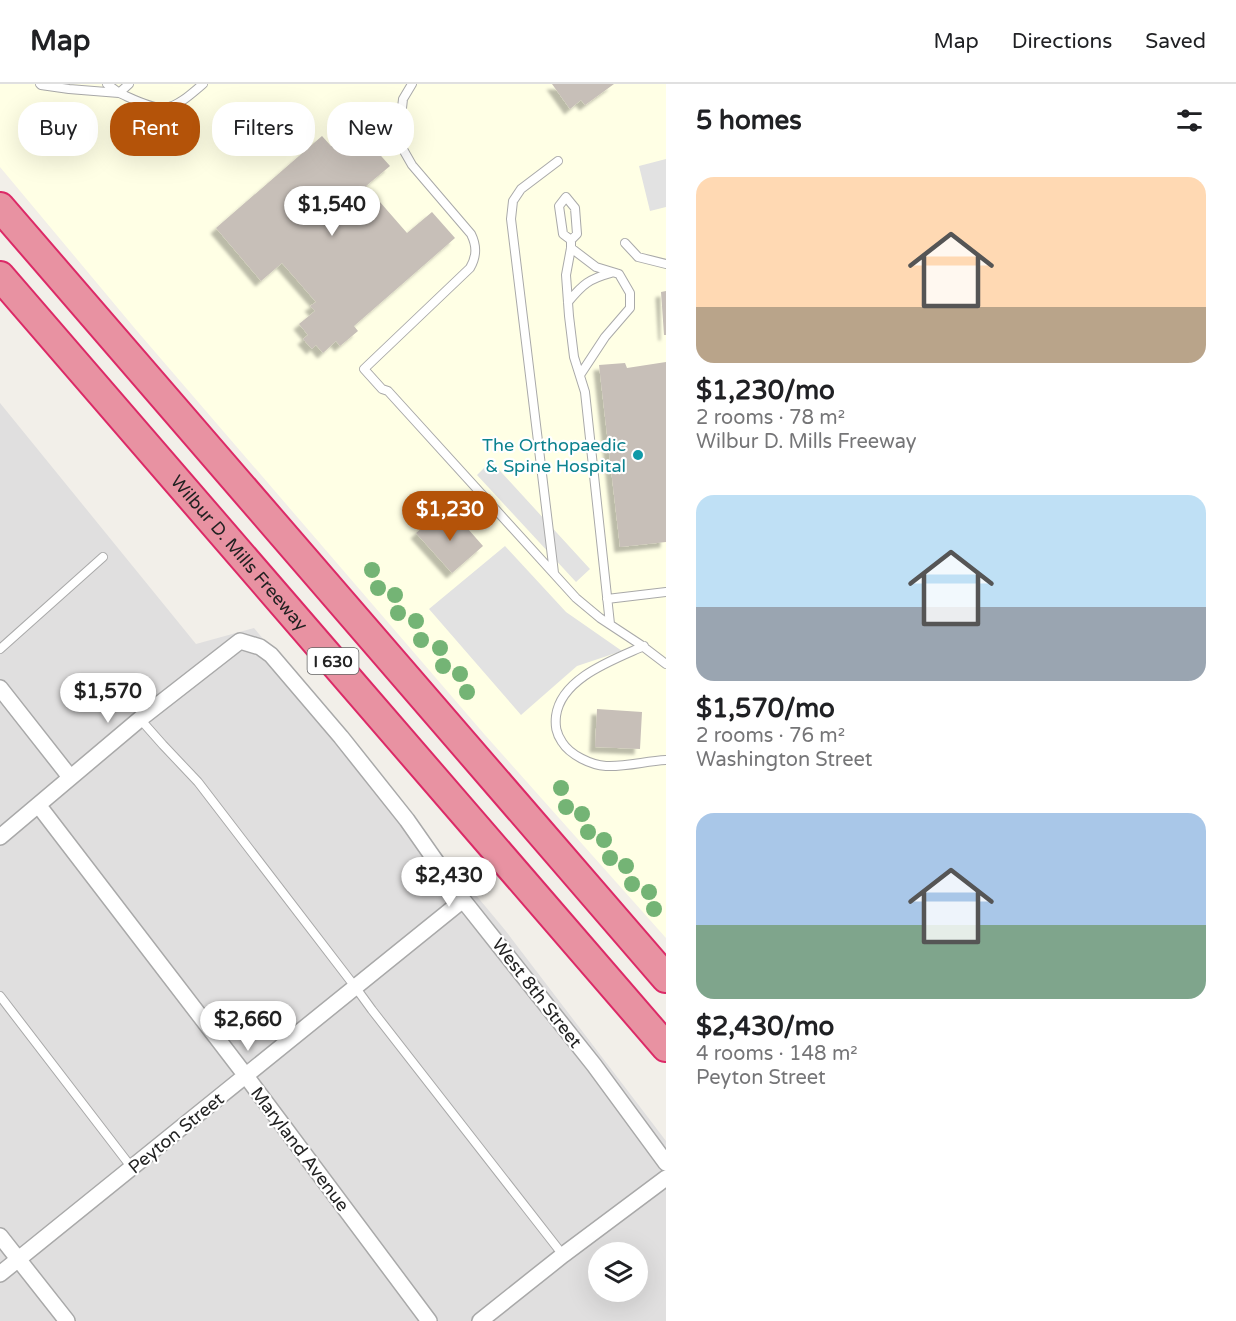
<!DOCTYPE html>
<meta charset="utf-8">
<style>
body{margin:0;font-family:"Varela Round",sans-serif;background:#f2f2f2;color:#202124;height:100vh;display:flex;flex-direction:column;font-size:22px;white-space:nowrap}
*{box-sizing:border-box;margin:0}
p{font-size:20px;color:#757577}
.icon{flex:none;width:33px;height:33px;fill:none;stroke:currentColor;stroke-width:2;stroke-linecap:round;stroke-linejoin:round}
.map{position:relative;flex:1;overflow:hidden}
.panel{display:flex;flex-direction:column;background:#fff;width:570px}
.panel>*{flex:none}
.banner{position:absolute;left:18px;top:18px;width:558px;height:54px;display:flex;gap:12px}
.fabs{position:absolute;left:588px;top:1158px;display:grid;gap:12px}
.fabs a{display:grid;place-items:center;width:60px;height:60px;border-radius:50%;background:#fff;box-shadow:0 6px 24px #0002;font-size:30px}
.price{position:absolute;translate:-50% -51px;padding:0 14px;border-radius:21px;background:#fff;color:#222;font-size:20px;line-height:39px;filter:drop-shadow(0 2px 3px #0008)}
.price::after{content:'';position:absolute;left:50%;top:36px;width:18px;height:14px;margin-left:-9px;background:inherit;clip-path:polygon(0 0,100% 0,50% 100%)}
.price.current{background:#b45309;color:#fff}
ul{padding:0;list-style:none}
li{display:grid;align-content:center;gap:12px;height:318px;padding:0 30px}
li span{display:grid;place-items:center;height:186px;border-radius:18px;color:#555}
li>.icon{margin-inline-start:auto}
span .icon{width:108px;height:108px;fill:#fffc;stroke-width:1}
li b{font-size:26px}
h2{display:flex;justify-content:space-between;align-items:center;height:72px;padding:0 30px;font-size:26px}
.chip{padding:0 21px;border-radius:24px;background:#fff;box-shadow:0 6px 24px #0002;font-size:21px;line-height:54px}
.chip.current{background:#b45309;color:#fff}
header{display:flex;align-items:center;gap:36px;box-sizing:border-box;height:84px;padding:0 30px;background:#fff;border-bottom:2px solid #e0e0e0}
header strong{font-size:28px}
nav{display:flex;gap:33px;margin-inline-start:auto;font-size:21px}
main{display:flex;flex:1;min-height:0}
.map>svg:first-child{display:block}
.residential{fill:#e0dfdf;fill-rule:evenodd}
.education{fill:#ffffe5}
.parking{fill:#e2e2e2}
.building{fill:#c7bfb8;filter:url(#shadow)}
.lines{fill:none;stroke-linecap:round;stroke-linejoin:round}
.lane-casing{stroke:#a9a9a9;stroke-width:10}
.street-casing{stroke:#a9a9a9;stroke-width:18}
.highway-casing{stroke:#dc2a67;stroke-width:32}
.lane{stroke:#fff;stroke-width:8}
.street{stroke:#fff;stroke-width:15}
.highway{stroke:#e892a2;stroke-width:28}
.tree{fill:#74b475}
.culture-dot{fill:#0f9aa8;stroke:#fff;stroke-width:2}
.labels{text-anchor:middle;stroke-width:4.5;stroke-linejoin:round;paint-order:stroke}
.shield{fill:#fff;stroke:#646464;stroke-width:1.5}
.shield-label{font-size:16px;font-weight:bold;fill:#222}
.culture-label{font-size:18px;fill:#0d838f;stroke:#fff;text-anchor:end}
.street-label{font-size:18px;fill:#222;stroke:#fff}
</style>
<header>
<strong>Map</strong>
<nav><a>Map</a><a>Directions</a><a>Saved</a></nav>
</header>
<main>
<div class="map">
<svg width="666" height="1237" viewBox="0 0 666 1237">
<defs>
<filter id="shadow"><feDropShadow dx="-5.5" dy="5.5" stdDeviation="1.5" flood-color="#0004"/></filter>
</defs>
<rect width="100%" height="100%" fill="#f2efe9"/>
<path class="residential" d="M 0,319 L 196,560 L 254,544 L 505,846 L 666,1057 L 666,1237 L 0,1237 ZM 598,1168 L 638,1168 L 638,1208 L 598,1208 Z"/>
<path class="education" d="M 0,0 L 666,0 L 666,854 L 485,651 L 137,247 L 0,83 Z"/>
<path class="parking" d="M 666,75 L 666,123 L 650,127 L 639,82 Z
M 491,377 L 590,485 L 576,498 L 477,391 Z
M 505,462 L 566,528 L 622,567 L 577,582 L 521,631 L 429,525 Z"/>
<path class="building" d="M 552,0 L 614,0 L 585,21 L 581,16 L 570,25 Z
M 322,52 L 331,62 L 358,63 L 366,55 L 390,82 L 366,102 L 407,149 L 432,128 L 455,154 L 354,242 L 358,247 L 340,262 L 336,257 L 323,269 L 316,261 L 312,265 L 303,255 L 308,251 L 299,240 L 315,227 L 310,222 L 316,218 L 282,179 L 261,197 L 216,144 Z
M 666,207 L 666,251 L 664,251 L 661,208 Z
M 666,278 L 666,458 L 620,463 L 599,281 L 625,279 L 627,284 Z
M 437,431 L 446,440 L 452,435 L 457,440 L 461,437 L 483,462 L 452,489 L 416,449 Z
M 597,625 L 642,628 L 640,665 L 595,663 Z"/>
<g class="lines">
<defs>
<path id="lane" d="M 40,0 L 41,1 L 69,5 L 119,9
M 107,0 L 118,8
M 129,0 L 119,9 C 131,14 153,26 166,24 C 180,21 192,9 203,0
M 412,0 L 403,15 L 399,51 L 400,60 L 412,81 L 471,150 C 477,162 477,172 470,184 L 364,285 L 382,305 L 388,307 L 576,514 L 600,534 L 641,561 L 666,580
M 571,156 L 577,150 L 575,124 L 566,113 L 559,122 L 563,150 L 571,156 L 571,164 L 566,191 L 569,232 L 574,273 L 585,308 L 610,540
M 625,159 L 638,173 L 666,180
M 571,164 L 596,183 L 619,190 L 630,209 L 630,224 L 605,253 L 580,291
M 568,218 C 583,200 589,195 611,189
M 554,489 L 511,135 L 513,117 L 521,105 L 558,77
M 607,515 L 666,508
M 644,562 C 613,576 561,594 556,632 C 555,642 556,649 562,658 C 570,671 591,681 606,682 C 626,683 646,677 666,676
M 0,565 L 103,473
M 140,635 L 163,661 L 198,698 L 356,904 L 372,926 L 563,1171
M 0,912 L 132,1084"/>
<path id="street" d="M 0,604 L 70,693
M 39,722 L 246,992 L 429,1237
M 0,753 L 140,635 L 240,557 L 260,563 L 271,571 L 341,653 L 407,736 L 463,816 L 594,981 L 666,1079
M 0,1152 L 67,1237
M 0,1190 L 463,816
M 480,1237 L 563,1171 L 666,1094"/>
<g id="highway">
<path d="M 0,123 L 666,894"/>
<path id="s1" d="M 0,192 L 666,963"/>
</g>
</defs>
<use href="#lane" class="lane-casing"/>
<use href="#street" class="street-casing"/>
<use href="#highway" class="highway-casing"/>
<use href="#lane" class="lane"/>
<use href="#street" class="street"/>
<use href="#highway" class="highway"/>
</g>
<g class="tree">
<circle cx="372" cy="486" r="8"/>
<circle cx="378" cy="504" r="8"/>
<circle cx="395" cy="511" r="8"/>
<circle cx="398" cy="529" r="8"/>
<circle cx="416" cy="537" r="8"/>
<circle cx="421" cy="556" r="8"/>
<circle cx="440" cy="564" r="8"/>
<circle cx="443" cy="582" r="8"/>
<circle cx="460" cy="590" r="8"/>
<circle cx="467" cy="608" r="8"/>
<circle cx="561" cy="704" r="8"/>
<circle cx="566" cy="723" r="8"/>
<circle cx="582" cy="730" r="8"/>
<circle cx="588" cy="748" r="8"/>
<circle cx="604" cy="756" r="8"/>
<circle cx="610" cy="774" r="8"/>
<circle cx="626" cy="782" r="8"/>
<circle cx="632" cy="800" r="8"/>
<circle cx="649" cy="808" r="8"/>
<circle cx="654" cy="825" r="8"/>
</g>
<circle class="culture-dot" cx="638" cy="371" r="6"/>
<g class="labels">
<rect class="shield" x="307.5" y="564" width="51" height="26" rx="4.5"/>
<g class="shield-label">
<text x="333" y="583">I 630</text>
</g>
<g class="culture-label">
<text x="626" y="367">The Orthopaedic<tspan x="626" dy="21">&amp; Spine Hospital</tspan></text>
</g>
<g class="street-label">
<text dy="6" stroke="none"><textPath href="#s1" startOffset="366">Wilbur D. Mills Freeway</textPath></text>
<text transform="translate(537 909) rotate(52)" y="6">West 8th Street</text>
<text transform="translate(176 1049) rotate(-39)" y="6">Peyton Street</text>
<text transform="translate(300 1065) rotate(53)" y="6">Maryland Avenue</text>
</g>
</g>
</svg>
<div class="fabs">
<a><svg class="icon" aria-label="layers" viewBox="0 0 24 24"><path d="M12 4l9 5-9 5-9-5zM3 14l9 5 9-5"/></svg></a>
</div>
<b class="price" style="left:332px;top:153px">$1,540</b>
<b class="price current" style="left:450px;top:458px">$1,230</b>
<b class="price" style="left:108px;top:640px">$1,570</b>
<b class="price" style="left:449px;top:824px">$2,430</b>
<b class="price" style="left:248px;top:968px">$2,660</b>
<div class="banner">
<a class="chip">Buy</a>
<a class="chip current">Rent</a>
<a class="chip">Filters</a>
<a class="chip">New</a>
</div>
</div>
<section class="panel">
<h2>5 homes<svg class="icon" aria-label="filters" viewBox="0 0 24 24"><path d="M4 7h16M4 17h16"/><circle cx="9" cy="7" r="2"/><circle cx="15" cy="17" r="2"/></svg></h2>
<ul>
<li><span style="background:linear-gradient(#ffd9b3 70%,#b9a48a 0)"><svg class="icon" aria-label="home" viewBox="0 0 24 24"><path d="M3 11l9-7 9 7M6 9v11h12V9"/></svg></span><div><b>$1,230/mo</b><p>2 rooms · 78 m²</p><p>Wilbur D. Mills Freeway</p></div></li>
<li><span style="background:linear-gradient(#bfe0f5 60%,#9aa5b1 0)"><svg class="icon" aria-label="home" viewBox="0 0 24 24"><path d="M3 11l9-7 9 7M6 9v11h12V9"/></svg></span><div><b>$1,570/mo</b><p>2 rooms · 76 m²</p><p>Washington Street</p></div></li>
<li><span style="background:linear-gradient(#a9c7e8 60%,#7fa58c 0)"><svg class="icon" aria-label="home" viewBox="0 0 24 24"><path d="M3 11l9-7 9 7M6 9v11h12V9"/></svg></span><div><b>$2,430/mo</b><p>4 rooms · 148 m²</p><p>Peyton Street</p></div></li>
</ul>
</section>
</main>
